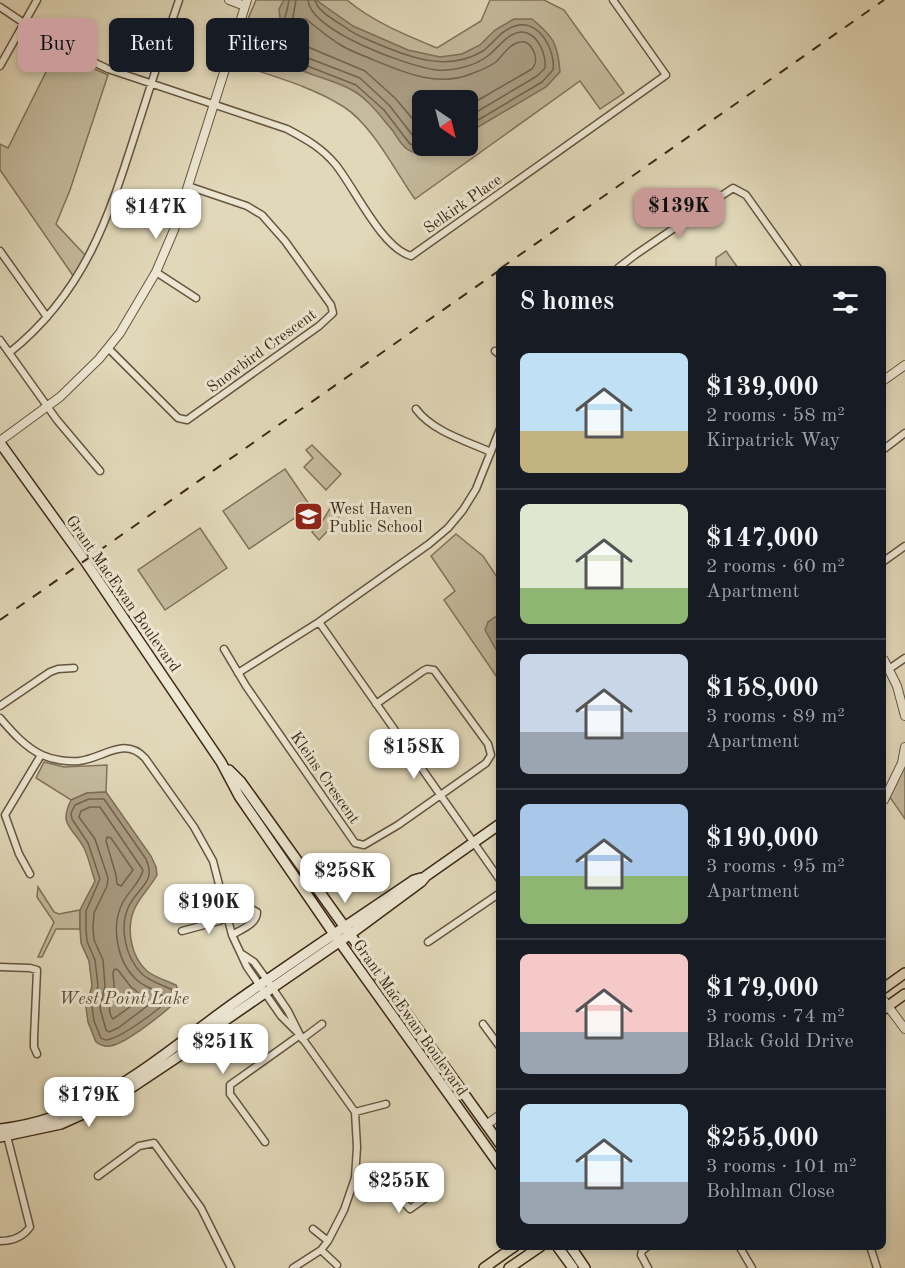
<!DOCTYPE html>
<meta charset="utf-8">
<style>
body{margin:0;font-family:"Old Standard TT",serif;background:#20242c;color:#f1f3f6;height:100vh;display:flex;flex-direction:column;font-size:22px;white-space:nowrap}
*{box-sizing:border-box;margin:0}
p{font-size:20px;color:#9ea1a6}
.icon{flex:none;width:33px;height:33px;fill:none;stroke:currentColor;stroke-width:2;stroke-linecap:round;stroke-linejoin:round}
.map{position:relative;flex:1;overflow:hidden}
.side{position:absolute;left:496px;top:266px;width:390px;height:984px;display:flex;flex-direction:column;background:#171b24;border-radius:9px;box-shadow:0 3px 9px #0003}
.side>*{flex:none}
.guide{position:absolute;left:18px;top:18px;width:388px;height:54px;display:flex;gap:12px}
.needle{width:39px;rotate:145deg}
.tools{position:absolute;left:412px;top:90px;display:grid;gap:12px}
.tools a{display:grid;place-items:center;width:66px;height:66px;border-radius:9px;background:#171b24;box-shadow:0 3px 9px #0003;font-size:30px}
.price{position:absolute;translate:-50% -51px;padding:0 14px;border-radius:12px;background:#fff;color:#222;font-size:20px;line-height:39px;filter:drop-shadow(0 2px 3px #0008)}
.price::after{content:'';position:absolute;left:50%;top:36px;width:18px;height:14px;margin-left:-9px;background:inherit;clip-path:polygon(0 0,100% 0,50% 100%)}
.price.on{background:#c59692;color:#111}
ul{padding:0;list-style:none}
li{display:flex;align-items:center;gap:18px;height:150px;padding:0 24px}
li+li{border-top:2px solid #363941}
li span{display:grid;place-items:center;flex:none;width:168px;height:120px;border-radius:9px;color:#555}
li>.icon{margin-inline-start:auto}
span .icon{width:72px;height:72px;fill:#fffc;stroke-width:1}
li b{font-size:26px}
h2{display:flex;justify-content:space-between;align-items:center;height:72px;padding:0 24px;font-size:26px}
.chip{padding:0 21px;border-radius:9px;background:#171b24;box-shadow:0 3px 9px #0003;font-size:21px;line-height:54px}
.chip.on{background:#c59692;color:#111}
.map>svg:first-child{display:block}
.green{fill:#c5ba9d;stroke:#81725a;stroke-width:1.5;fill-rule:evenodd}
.water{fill:#a99c82;stroke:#7e6e57;stroke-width:1.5}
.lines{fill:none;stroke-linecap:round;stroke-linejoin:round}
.shore{stroke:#73624c;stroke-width:1.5}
.minor-casing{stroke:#66553f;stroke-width:9}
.tertiary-casing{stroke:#66553f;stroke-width:10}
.secondary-casing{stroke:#3d2916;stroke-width:12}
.primary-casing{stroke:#3d2916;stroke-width:12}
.minor{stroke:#ece6d2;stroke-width:6}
.tertiary{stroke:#ece6d2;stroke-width:8}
.secondary{stroke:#ece6d2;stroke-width:9}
.primary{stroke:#e1d8b9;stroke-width:9}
.rail{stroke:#3d2916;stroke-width:2;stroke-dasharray:10 10;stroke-linecap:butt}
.labels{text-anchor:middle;stroke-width:6;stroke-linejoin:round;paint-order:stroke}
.street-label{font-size:16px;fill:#3d2916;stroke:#ece6d2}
.poi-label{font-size:16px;fill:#3d2916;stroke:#ece6d2;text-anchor:start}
.water-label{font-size:18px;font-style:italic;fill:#5d4c36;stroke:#ece6d2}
</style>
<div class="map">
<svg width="905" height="1268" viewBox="0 0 905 1268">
<rect width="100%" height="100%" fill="#e1d8b9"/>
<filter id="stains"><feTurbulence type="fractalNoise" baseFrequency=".00333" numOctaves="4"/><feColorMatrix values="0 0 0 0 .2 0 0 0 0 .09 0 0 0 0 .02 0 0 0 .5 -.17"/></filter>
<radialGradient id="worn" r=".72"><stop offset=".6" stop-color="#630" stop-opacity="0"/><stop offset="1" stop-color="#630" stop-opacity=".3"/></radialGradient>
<path class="green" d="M 256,0 L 347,0 C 373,22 406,35 437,48 L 481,21 L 490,0 L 544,0 L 564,10 L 624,93 L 600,109 L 580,81 L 415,199 C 395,171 373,126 344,107 C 313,87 275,77 240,65 L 245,26 ZM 423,100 L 468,100 L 468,146 L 423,146 Z
M 56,52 L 108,75 L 70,190 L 56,224 L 86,256 L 74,277 L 0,170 L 0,144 L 8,148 Z
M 726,251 L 738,268 L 716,268 L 716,258 Z
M 312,445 L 341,474 L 326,490 L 304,467 L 313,458 L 306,450 Z
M 285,469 L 311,507 L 249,549 L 223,511 Z
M 331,507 L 339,514 L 339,519 L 319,540 L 312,532 L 323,520 Z
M 200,528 L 227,568 L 165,610 L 138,570 Z
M 456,534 L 483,556 L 499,580 L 499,680 L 444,600 L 455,591 L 431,556 Z
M 905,745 L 905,819 L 887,793 Z
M 44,762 L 64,767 L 107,765 L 106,792 L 87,793 L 71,800 L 36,778 Z
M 38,887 L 54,912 L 59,914 L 80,910 L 80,929 L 56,929 L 42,957 L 38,957 L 54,922 L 37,897 Z"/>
<path class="water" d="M 284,0 L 316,0 L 353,26 L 408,50 L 440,57 L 462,54 L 480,45 L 495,30 L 514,19 L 532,19 C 553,36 558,44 560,72 L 546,87 L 468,133 L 468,100 L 423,100 L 423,146 L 450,146 C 436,154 422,159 407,149 C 401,145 397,137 393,131 C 381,117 367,97 350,89 C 323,74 282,73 268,43 L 280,18 L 279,9 Z
M 495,617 L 499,617 L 499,655 L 485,630 L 488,622 Z
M 106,792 L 151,856 L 156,867 L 157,875 C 150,888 139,897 134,910 C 126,929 131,957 147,971 C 154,977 167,981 176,985 L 181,996 C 170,1009 126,1044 110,1046 C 105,1047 100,1045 96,1042 L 88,1022 L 86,1007 L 92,986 L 89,961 L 81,943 L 80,929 L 80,910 L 95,881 C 91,870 89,858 84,848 C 73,827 58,826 71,800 L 87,793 Z"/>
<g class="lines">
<path class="shore" d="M 289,0 C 287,15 282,28 275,42 L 278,50 L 292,60 L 356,85 L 384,110 L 410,144 L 424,149 L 439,146
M 296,0 L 292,22 L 284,42 L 284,45 L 295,53 L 360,78 L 389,105 L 414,137 L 423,141
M 308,0 C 310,31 409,67 437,70 C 445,71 456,69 464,67 C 472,65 483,60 489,55 C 499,47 512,27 527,33 C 540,38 546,56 545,68 L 537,76 L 468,117
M 315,0 C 317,11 336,21 345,27 C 354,35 367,39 378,44 C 411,58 448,72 483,51 C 494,43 501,30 515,26 C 539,18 556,51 553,70 L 542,82 L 468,126
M 423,131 L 395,98 L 365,71 L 296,42 L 295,39 L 303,19 L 306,19 C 317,28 328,37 339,44 C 348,50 359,54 369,58 C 400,71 437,88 471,74 C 479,71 489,67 496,62 C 503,55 510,43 521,42 C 531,40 541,59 532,69 L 468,106
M 89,799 L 104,799 L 146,859 C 157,883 137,887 128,908 C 119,929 126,958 142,974 C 149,981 162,985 171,989 L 173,994 C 167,1005 123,1036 110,1039 C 106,1041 105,1040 101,1038 L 94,1021 L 92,1007 L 98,986 L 95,960 L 87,941 L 86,929 L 86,911 L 100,879 L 88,843 L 72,819 L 71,813 L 75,805 Z
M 90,807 L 100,807 L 143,870 C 141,881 129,891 123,902 C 110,926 117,963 138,981 C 145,987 155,989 162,995 L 118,1028 L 109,1032 L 106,1030 L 100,1008 L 105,986 L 103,960 L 94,940 L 93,928 L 94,913 L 107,886 L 108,878 L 95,839 L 79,817 L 81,811 Z
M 107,837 L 111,838 L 133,870 L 121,886 L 117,884 L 116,875 L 106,841 Z
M 115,969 L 118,970 L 131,987 L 144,997 L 113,1019 C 105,1010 113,998 114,987 C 114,982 113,977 113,972 Z"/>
<defs>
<path id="minor" d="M 0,7 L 52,42 L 108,69 L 287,129 C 306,139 322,148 336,165 C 355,189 382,248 411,256 L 666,75 L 613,0
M 0,66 L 37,0
M 0,251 L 47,317
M 618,268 L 635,255 L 733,188 L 746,195 L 798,268
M 156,272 L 196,298
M 0,340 L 57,420 L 100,471
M 108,348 L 178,418 L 187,420 L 319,326 L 333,313 L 331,305 L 285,241 L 262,215 L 247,206 L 188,186
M 495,351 L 500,355
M 9,353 C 87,291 110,213 139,122 C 152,81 165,41 179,0
M 416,409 C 432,431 466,441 491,452
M 500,429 L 476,489 L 463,510 L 448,528 L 429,544 L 319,622 L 500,880
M 884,449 L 905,433
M 884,561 L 905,546
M 224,649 L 246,686 L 355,843 L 364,845 L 398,825 L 486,763 L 491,755 L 488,744 L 434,670 L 427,669 L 423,671 L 376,704
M 889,669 L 905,658
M 238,673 L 319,622
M 0,706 L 50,672 L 58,669 L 74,668
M 0,718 C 12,732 25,747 42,755 C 53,760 68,762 79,761 C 104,758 124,736 145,758 L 194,827 L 213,861 L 232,935 L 247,967 L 281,1016 L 300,1035
M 30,874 L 19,854 L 5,815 L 41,755
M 182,931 L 219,921 L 236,911 L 248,907 L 257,912 C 257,924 242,929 232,935
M 428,942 L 500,893
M 242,954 L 254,962 L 267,980 L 288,1011 L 300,1035 L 355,1112 L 357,1147 L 355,1178 L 344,1210 L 328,1241 L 321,1250 L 293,1268
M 0,967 L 30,968 L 37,970 L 34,1038 L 34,1047 L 37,1054
M 483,1024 L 500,1047
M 302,1039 L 322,1024
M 355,1112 L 386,1104
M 265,1142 L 230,1094 L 230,1085 L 300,1035
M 98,1176 L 139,1146 L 154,1143 L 201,1208 L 231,1268
M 355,1178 C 385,1183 389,1186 410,1209 L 437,1190
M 313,1229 L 328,1241
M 0,1241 C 12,1241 23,1237 30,1227 L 6,1132
M 739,1246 L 752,1268
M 870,1246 L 877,1268
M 321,1250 L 337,1265
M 648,1268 L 641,1255 L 642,1251 L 648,1246"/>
<path id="tertiary" d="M 229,0 L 245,6
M 884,380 L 905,365
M 0,441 L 60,397 L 99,359 L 120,333 L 156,272 L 174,230 L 247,0
M 884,660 L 897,686 L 905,716
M 884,800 L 902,763 L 905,747
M 884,1001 L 905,1029
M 486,1125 L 500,1115"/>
<path id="secondary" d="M 0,443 L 85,561 L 221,762 L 239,796 L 334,934 L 500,1166
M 229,770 L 241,782 L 500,1144
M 0,1129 C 95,1119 163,1053 237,1001 C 295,960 355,920 414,880 L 421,878
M 0,1137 L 61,1124 L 110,1102 L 179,1056 L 201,1037 L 352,933 L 421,882 L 426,876 L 500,824
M 557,1246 L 573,1268
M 570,1246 L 585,1268"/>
<path id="primary" d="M 884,988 L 905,973
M 884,1009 L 905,994
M 484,1268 L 515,1246
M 509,1268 L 541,1246"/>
</defs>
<use href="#minor" class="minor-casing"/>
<use href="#tertiary" class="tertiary-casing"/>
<use href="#secondary" class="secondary-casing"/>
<use href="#primary" class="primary-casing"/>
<use href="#minor" class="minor"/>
<use href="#tertiary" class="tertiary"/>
<use href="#secondary" class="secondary"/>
<use href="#primary" class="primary"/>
<path class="rail" d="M 501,268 L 884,0
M 0,620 L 500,270"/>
</g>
<defs>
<symbol id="school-square" viewBox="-11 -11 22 22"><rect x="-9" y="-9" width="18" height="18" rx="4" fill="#8f2418" stroke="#ece6d2"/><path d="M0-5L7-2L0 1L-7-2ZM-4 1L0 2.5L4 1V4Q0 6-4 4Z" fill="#fff"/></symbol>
</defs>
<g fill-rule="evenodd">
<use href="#school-square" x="292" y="500" width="33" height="33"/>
</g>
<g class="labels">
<g class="street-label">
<text transform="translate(462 203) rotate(-35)" y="6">Selkirk Place</text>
<text transform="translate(261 350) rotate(-36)" y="6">Snowbird Crescent</text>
<text transform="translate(124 593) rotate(55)" y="6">Grant MacEwan Boulevard</text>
<text transform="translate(326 777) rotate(55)" y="6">Kleins Crescent</text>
<text transform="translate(411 1017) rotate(55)" y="6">Grant MacEwan Boulevard</text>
</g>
<g class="poi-label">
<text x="329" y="514">West Haven<tspan x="329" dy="18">Public School</tspan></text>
</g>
<g class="water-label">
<text x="124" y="1004">West Point Lake</text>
</g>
</g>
<rect width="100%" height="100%" filter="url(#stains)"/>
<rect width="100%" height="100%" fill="url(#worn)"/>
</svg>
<div class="tools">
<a><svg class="needle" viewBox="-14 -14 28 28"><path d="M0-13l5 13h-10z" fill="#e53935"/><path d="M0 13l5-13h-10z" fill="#9ea1a6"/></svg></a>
</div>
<b class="price on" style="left:679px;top:239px">$139K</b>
<b class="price" style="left:156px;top:240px">$147K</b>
<b class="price" style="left:414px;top:780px">$158K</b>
<b class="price" style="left:345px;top:904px">$258K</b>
<b class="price" style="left:209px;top:935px">$190K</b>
<b class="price" style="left:223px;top:1075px">$251K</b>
<b class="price" style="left:89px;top:1128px">$179K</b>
<b class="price" style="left:399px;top:1214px">$255K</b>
<div class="guide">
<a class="chip on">Buy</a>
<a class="chip">Rent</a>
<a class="chip">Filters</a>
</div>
<section class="side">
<h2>8 homes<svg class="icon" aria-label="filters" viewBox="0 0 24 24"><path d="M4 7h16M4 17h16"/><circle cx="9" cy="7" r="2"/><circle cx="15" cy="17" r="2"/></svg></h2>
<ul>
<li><span style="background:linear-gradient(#bfe0f5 65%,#c2b280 0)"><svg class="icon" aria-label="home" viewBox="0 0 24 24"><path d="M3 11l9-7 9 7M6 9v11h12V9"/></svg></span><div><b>$139,000</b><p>2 rooms · 58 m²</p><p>Kirpatrick Way</p></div></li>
<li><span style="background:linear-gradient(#dfe7d0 70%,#8fb573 0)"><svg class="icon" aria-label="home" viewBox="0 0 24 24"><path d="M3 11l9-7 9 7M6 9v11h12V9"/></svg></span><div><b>$147,000</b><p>2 rooms · 60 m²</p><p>Apartment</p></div></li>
<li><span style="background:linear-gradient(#c9d6e8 65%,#9aa5b1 0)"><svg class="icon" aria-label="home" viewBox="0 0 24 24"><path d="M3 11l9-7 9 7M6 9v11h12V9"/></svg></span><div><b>$158,000</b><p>3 rooms · 89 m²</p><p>Apartment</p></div></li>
<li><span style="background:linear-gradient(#a9c7e8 60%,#8fb573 0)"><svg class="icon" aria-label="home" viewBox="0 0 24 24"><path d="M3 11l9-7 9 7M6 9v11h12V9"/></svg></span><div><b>$190,000</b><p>3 rooms · 95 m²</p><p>Apartment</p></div></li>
<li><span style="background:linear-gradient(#f6c9c9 65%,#9aa5b1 0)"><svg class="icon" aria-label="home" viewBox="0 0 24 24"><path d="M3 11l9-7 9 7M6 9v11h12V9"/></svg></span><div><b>$179,000</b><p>3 rooms · 74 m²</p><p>Black Gold Drive</p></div></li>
<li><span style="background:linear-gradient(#bfe0f5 65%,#9aa5b1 0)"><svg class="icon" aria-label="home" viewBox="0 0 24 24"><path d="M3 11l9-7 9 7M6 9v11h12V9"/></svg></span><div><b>$255,000</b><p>3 rooms · 101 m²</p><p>Bohlman Close</p></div></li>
</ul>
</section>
</div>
